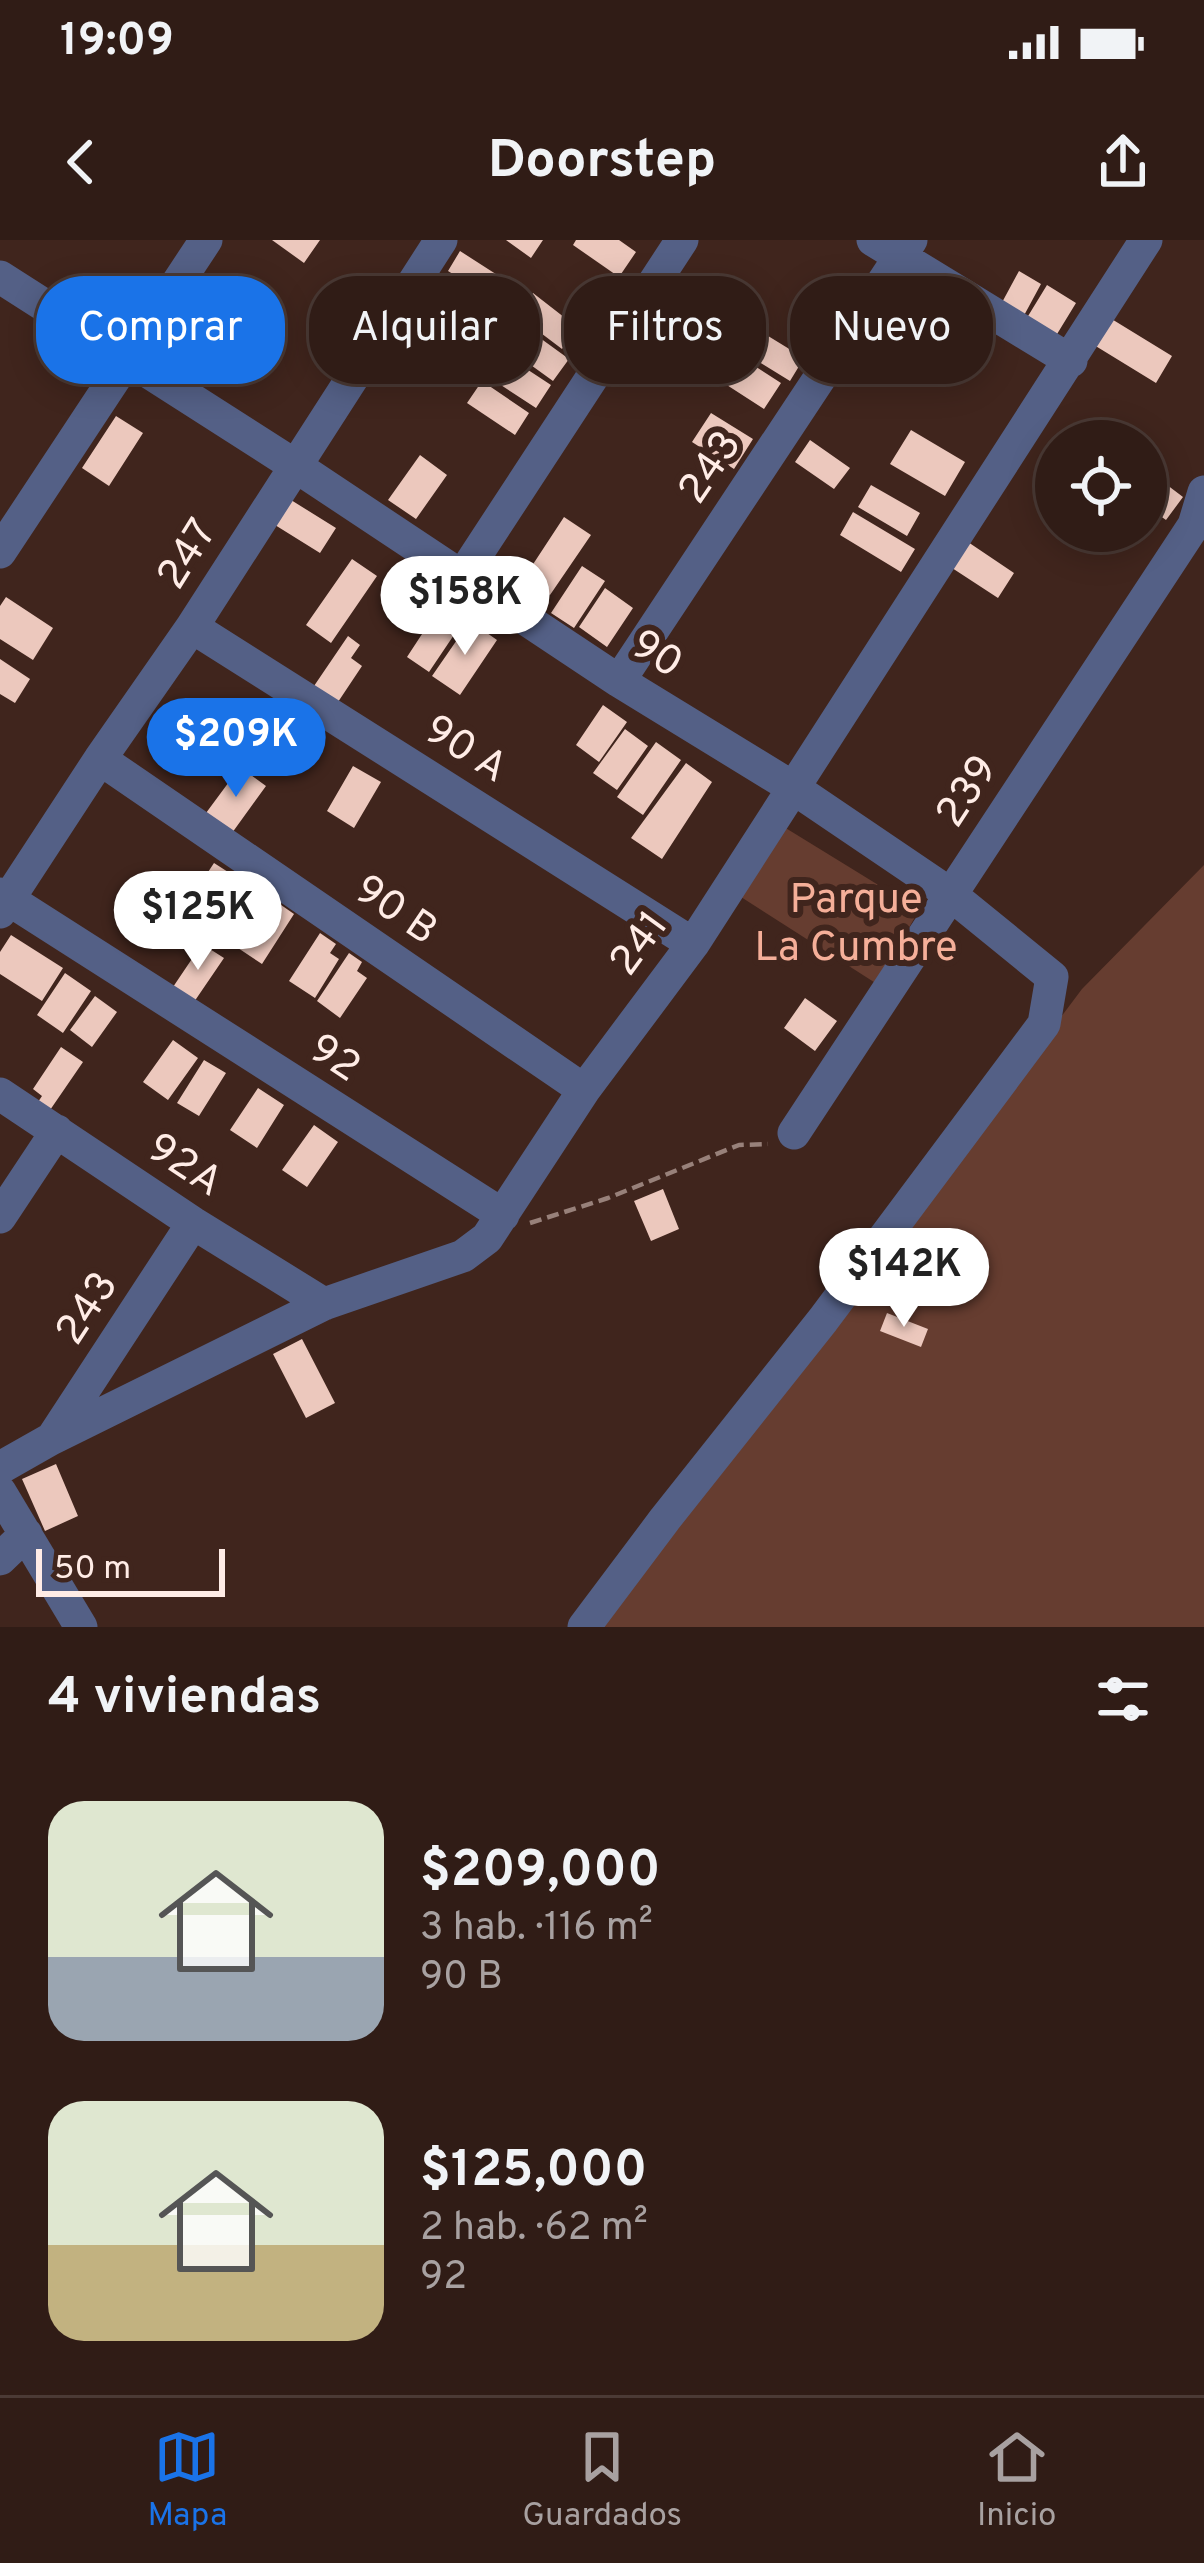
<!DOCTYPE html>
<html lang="es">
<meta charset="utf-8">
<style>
body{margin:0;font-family:Overpass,sans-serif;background:#38251f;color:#f1f3f6;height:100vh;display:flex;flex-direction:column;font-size:45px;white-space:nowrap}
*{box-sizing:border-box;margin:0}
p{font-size:39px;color:#a8a1a1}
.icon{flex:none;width:66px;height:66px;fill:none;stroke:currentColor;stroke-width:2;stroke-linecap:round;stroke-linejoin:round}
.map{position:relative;height:1387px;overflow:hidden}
.details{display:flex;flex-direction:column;background:#301c16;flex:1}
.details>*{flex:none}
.banner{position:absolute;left:36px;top:36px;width:1134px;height:108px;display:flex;gap:24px}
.controls{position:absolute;left:1035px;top:180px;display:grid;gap:24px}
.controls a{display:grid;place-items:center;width:132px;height:132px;border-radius:50%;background:#301c16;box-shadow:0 6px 30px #0003,0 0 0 3px #4b3a35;font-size:60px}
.scale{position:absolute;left:36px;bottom:30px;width:189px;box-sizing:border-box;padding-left:12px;border:6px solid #ffece6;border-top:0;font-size:33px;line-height:42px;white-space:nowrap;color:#ffece6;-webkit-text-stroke:9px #40251d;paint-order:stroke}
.price{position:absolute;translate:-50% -102px;padding:0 27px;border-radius:42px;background:#fff;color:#222;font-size:39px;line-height:78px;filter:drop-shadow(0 3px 6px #0008)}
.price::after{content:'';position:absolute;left:50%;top:72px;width:36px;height:27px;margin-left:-18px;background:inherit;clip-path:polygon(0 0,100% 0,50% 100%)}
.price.on{background:#1a73e8;color:#fff}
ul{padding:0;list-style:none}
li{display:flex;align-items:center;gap:36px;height:300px;padding:0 48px}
li span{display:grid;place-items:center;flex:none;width:336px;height:240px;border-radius:36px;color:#555}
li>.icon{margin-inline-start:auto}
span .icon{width:144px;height:144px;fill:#fffc;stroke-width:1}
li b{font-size:51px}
h2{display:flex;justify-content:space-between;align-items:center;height:144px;padding:0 48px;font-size:51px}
.tag{padding:0 42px;border-radius:48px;background:#301c16;box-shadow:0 6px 30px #0003,0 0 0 3px #4b3a35;font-size:42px;line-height:108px}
.tag.on{background:#1a73e8;color:#fff}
.status{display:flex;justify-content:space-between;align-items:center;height:84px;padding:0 60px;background:#301c16;direction:ltr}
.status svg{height:33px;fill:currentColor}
header{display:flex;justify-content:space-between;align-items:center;height:156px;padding:0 48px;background:#301c16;font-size:54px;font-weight:700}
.menu{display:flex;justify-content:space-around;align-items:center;height:168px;border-top:3px solid #4b3a35;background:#301c16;font-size:33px;color:#a8a1a1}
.menu a{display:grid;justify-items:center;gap:6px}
.menu .on{color:#1a73e8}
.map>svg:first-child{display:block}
.green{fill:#663d30}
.building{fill:#ecc8bd}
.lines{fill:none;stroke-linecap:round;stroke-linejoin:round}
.path{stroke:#98817a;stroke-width:4.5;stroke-dasharray:12 6;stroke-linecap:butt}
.minor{stroke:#546086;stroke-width:33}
.labels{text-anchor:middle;stroke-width:12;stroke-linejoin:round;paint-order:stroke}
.street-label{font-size:42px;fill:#ffece6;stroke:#40251d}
.park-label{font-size:42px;fill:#f5af99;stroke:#40251d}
</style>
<div class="status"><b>19:09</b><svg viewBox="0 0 49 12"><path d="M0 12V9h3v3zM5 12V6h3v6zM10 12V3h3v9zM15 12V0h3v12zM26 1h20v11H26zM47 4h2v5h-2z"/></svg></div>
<header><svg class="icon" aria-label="back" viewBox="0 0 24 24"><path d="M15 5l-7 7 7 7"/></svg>Doorstep<svg class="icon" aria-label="share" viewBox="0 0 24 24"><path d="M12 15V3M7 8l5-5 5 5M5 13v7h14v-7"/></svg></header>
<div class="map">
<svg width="1204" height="1387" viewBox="0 0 1204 1387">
<rect width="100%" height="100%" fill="#40251d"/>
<path class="green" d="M 784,587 L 919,670 L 877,744 L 741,657 Z
M 1204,625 L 1204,1387 L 603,1387 L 1082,749 Z"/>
<path class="building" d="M 272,0 L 320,0 L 304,23 Z
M 506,0 L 543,0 L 531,18 Z
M 576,0 L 619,0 L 636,12 L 619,37 L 573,5 Z
M 460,11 L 502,38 L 490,57 L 448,31 Z
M 1019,31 L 1041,44 L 1021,81 L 999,68 Z
M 444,37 L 488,68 L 471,93 L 427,61 Z
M 1047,45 L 1076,63 L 1054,99 L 1025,81 Z
M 901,49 L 934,72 L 911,107 L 877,84 Z
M 533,53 L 578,88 L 562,109 L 517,75 Z
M 658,66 L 701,94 L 687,116 L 644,87 Z
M 511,77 L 569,119 L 553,141 L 495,99 Z
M 1110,78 L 1172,116 L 1156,143 L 1094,105 Z
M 752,86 L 804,118 L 790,141 L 738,109 Z
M 409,88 L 456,122 L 439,146 L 392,112 Z
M 490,105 L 551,145 L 536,168 L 475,128 Z
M 733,112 L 781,143 L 764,169 L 716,138 Z
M 482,141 L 529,173 L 515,195 L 467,163 Z
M 711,173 L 753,199 L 734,229 L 692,202 Z
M 116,176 L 143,193 L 109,246 L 82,228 Z
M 911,190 L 965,222 L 945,256 L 890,224 Z
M 810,200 L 850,228 L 834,249 L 795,222 Z
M 420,215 L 447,235 L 416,279 L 388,260 Z
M 1146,229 L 1183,257 L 1166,280 L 1146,266 Z
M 871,245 L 920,273 L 907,296 L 858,267 Z
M 291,260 L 336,288 L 320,313 L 275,285 Z
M 853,272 L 915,309 L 901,332 L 840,295 Z
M 564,277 L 591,295 L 550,355 L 524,338 Z
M 965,300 L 1014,333 L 998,358 L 949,326 Z
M 352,319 L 377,336 L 331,403 L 306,385 Z
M 582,326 L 605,341 L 574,388 L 551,373 Z
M 605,348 L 633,368 L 607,407 L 579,387 Z
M 6,357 L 53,388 L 33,420 L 0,399 L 0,366 Z
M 441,365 L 464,380 L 429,432 L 407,417 Z
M 470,381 L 497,400 L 460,455 L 432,436 Z
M 348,396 L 360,405 L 351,418 L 362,426 L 338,462 L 314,446 Z
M 0,419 L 30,439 L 15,463 L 0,454 Z
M 603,465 L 627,482 L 599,522 L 576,505 Z
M 625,489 L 648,506 L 617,550 L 593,533 Z
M 656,502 L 681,520 L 643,575 L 617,557 Z
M 686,523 L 712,542 L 662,619 L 631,598 Z
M 353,526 L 381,542 L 354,588 L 327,571 Z
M 240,527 L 266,546 L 232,593 L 206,573 Z
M 214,623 L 239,639 L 206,689 L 181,673 Z
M 271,658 L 294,674 L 262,724 L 238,708 Z
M 320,693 L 336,704 L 330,713 L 339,719 L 315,758 L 289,741 Z
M 11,695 L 63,728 L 42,761 L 0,734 L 0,712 Z
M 202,704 L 224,718 L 194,762 L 173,747 Z
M 349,713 L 362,722 L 357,731 L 367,738 L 340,778 L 317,761 Z
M 65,733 L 91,751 L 63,793 L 37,775 Z
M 95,756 L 117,772 L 92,807 L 70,790 Z
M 805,758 L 837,781 L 815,811 L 784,788 Z
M 173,800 L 198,818 L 168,860 L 143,842 Z
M 61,807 L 83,822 L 48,873 L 36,865 L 42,856 L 33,849 Z
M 204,820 L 226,833 L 199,876 L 177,863 Z
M 258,848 L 284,865 L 257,908 L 230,890 Z
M 314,885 L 338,902 L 307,947 L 282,930 Z
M 663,949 L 679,989 L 651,1001 L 634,961 Z
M 887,1073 L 928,1089 L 921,1107 L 880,1091 Z
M 302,1099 L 335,1163 L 306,1178 L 273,1114 Z
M 56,1224 L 78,1276 L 45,1291 L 22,1239 Z"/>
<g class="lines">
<path class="path" d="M 530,983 L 608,958 L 739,905 L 768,904"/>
<path class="minor" d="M 873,0 L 1071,121
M 0,37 L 294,225 L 619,441 L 792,547 L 950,654 L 1052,737 L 1044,784 L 823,1080 L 665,1279 L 584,1387
M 0,312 L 206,0
M 461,338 L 682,0
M 192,387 L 693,704
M 619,441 L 911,0
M 100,519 L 584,850
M 0,654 L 503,975
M 0,672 L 100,519 L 192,387 L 441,0
M 0,854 L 193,983 L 324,1064
M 794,893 L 1194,285 L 1204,252
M 0,977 L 57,891
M 53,1197 L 193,983
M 0,1228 L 51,1199 L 324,1064 L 463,1016 L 487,998 L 584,850 L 693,704 L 1146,0
M 0,1252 L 81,1387
M 0,1319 L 26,1294"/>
</g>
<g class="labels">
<g class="street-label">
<text transform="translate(708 226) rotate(-56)" y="15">243</text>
<text transform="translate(185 313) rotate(-58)" y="15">247</text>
<text transform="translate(658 412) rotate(32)" y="15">90</text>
<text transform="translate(467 507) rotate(32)" y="15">90 A</text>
<text transform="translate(965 550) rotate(-57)" y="15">239</text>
<text transform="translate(397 668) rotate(34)" y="15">90 B</text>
<text transform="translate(637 702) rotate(-54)" y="15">241</text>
<text transform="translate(336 816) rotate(33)" y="15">92</text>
<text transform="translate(186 923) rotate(33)" y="15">92A</text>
<text transform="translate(85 1067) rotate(-57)" y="15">243</text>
</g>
<g class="park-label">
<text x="856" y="672">Parque<tspan x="856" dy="48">La Cumbre</tspan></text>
</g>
</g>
</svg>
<div class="controls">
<a><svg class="icon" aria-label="locate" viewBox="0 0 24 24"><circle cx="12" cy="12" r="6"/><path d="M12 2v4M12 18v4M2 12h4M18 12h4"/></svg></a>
</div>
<div class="scale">50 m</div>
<b class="price" style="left:465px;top:418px">$158K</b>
<b class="price on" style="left:236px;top:560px">$209K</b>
<b class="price" style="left:198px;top:733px">$125K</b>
<b class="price" style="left:904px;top:1090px">$142K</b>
<div class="banner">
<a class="tag on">Comprar</a>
<a class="tag">Alquilar</a>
<a class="tag">Filtros</a>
<a class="tag">Nuevo</a>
</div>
</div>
<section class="details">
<h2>4 viviendas<svg class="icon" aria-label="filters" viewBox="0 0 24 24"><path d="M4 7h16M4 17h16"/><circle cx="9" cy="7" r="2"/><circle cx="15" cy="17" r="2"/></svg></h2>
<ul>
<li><span style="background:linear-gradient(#dfe7d0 65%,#9aa5b1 0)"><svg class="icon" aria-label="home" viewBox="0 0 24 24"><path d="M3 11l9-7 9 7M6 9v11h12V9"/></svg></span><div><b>$209,000</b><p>3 hab. · 116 m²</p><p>90 B</p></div></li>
<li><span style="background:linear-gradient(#dfe7d0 60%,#c2b280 0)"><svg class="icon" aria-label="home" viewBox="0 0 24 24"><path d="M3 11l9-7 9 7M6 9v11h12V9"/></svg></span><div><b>$125,000</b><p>2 hab. · 62 m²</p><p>92</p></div></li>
</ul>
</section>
<nav class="menu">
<a class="on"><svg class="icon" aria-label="map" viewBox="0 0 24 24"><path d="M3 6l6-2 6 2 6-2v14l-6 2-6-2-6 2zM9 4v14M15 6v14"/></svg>Mapa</a>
<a><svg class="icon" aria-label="saved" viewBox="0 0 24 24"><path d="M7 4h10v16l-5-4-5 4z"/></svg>Guardados</a>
<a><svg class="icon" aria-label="home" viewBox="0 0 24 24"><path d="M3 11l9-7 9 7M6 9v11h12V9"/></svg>Inicio</a>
</nav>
